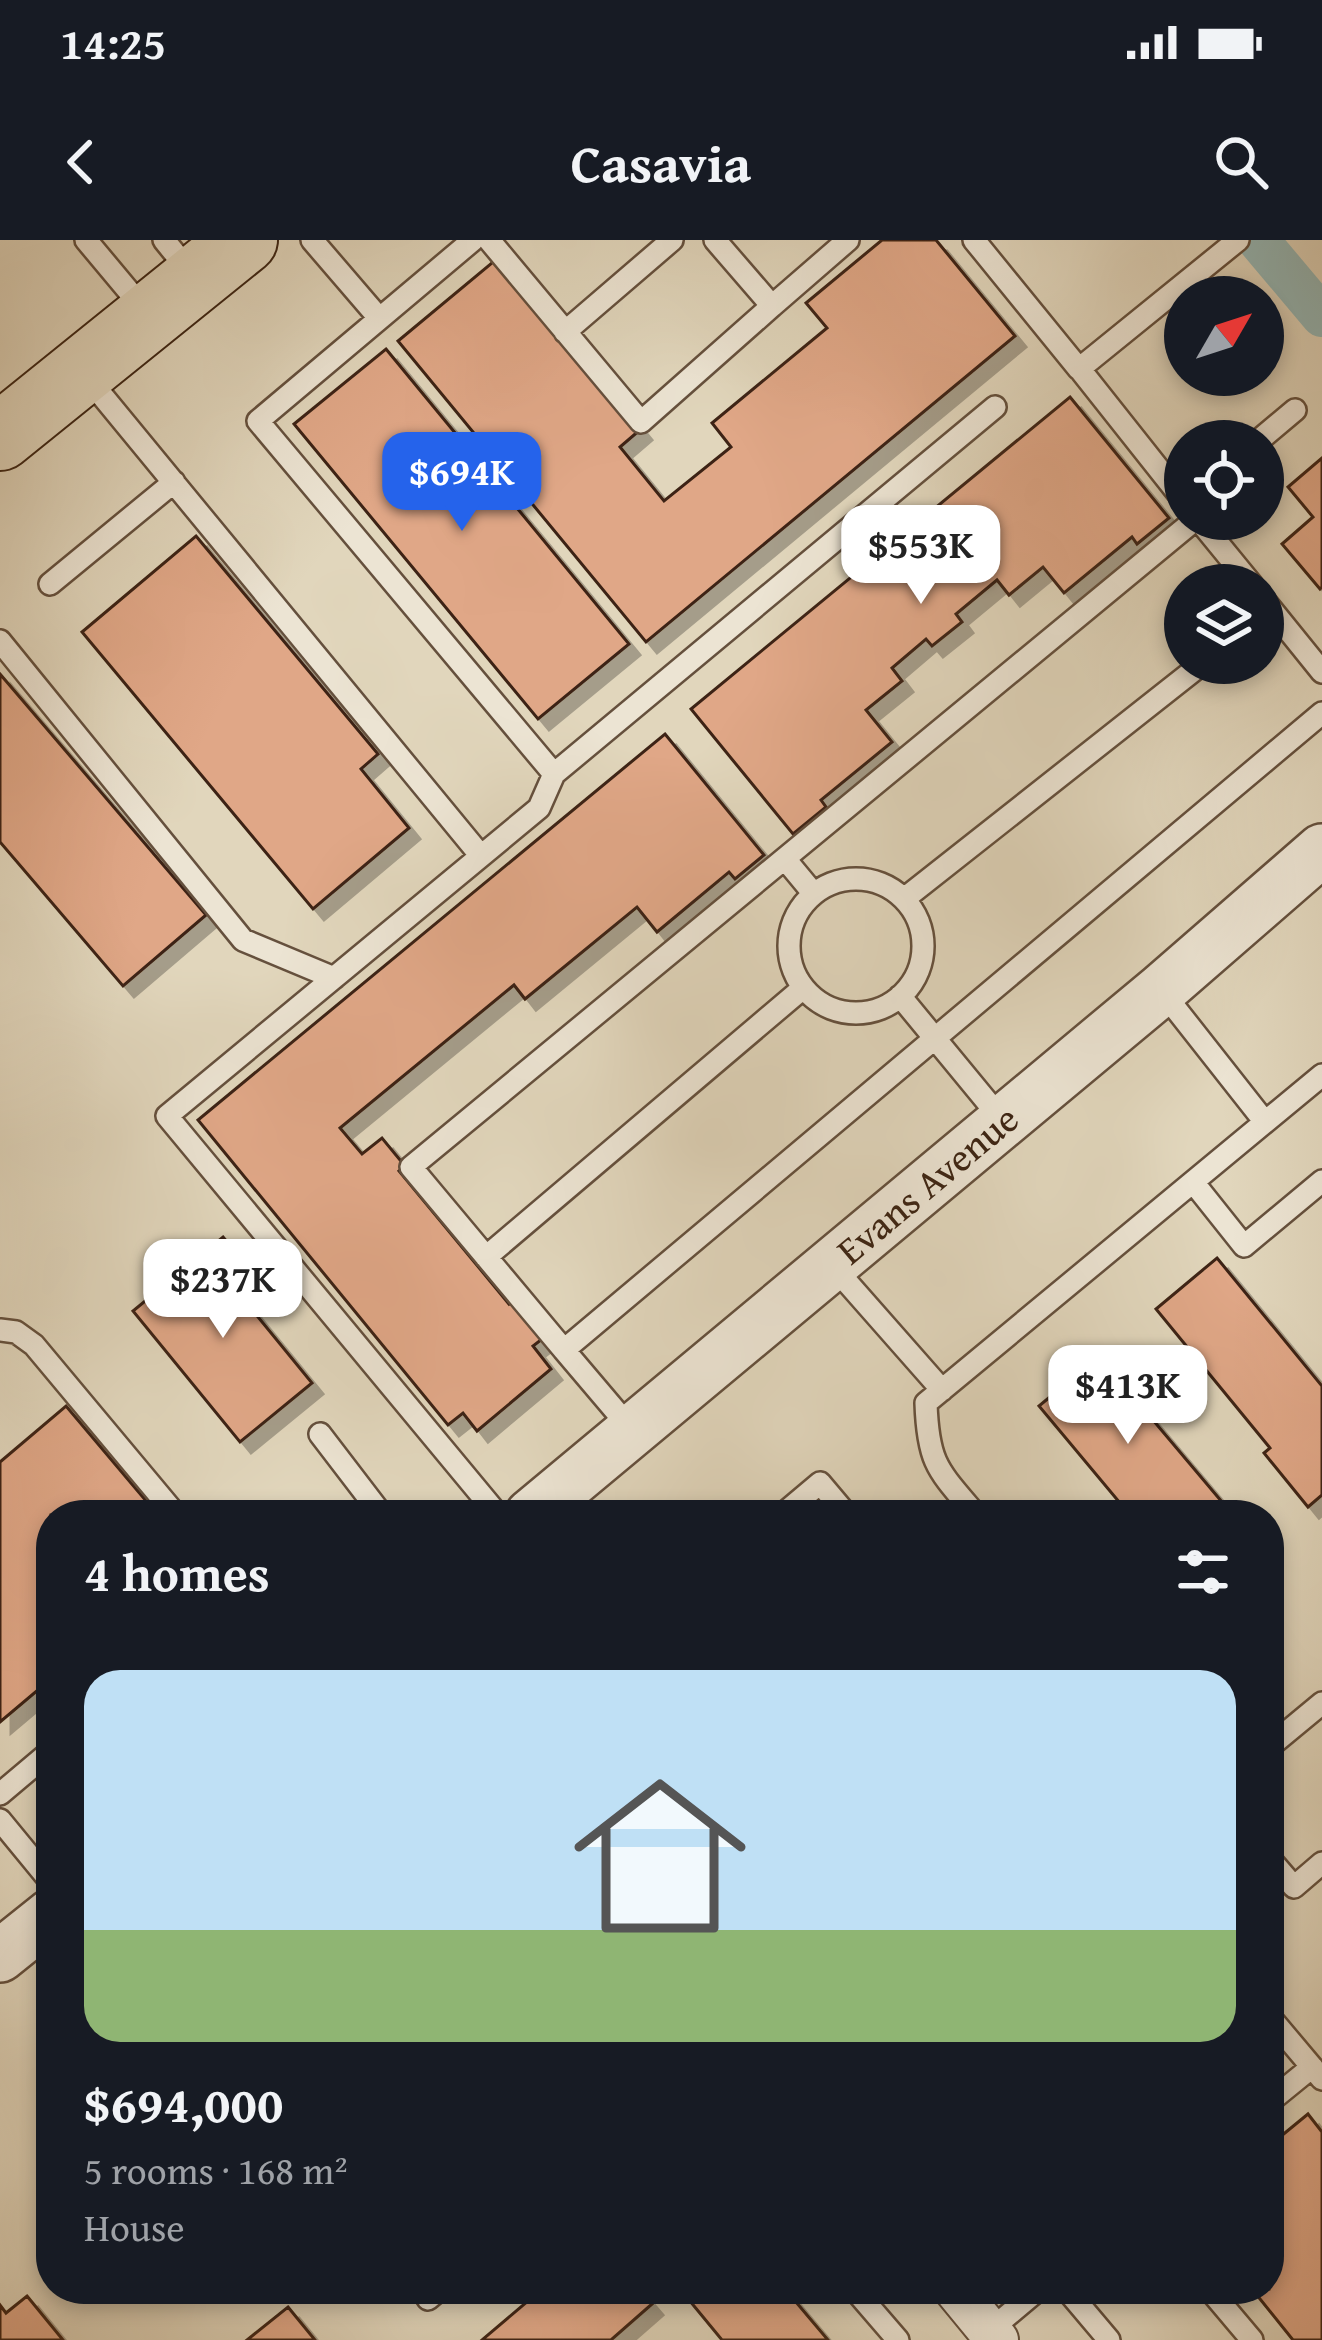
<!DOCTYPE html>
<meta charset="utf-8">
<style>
body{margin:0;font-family:"Gentium Book Plus",serif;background:#20242c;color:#f1f3f6;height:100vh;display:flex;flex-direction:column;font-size:45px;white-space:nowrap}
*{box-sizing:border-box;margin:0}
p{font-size:39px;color:#9ea1a6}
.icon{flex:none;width:66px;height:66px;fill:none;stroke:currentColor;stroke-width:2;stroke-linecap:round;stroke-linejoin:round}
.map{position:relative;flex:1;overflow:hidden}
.sheet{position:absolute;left:36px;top:1260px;width:1248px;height:804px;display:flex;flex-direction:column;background:#171b24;border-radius:48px;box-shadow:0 6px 18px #0003}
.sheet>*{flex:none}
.needle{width:78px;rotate:51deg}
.controls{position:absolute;left:1164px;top:36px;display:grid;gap:24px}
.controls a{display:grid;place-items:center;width:120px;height:120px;border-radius:50%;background:#171b24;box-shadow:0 6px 18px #0003;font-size:60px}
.price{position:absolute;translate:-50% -102px;padding:0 27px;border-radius:24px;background:#fff;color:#222;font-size:39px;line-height:78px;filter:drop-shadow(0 3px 6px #0008)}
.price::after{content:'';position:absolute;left:50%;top:72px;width:36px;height:27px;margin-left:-18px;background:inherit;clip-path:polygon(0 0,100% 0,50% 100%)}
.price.on{background:#2563eb;color:#fff}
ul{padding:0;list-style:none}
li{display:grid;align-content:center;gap:24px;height:636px;padding:0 48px}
li span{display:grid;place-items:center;height:372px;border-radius:36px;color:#555}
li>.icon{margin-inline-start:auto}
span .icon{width:216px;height:216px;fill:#fffc;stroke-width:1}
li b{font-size:51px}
h2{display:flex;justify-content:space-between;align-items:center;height:144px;padding:0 48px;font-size:51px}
.status{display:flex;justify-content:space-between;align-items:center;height:84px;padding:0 60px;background:#171b24;direction:ltr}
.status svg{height:33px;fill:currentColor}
header{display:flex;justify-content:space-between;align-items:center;height:156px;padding:0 48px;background:#171b24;font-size:54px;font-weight:800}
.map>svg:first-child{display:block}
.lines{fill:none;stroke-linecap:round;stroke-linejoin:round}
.canal{stroke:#95b8b7;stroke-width:42}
.building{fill:#e0a787;stroke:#3c2413;stroke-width:3;filter:url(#shadow)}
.service-casing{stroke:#65503d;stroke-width:26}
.minor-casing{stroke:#65503d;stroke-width:46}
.tertiary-casing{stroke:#65503d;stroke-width:56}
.primary-casing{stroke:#3c2413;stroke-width:70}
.service{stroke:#ece4d3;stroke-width:21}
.minor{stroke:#ece4d3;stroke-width:42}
.tertiary{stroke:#ece4d3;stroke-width:51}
.primary{stroke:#e1d6bc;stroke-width:66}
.labels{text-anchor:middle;stroke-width:12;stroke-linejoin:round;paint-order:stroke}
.street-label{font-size:39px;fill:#3c2413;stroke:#ece4d3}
</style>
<div class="status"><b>14:25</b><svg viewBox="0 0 49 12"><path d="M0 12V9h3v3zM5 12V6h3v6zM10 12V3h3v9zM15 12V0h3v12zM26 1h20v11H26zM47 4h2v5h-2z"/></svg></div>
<header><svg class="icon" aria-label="back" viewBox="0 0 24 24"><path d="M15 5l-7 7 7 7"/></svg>Casavia<svg class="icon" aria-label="search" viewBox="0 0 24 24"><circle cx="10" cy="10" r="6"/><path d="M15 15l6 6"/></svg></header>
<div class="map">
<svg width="1322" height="2100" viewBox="0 0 1322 2100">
<defs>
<filter id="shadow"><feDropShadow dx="11" dy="11" stdDeviation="0" flood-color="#0004"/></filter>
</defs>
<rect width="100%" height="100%" fill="#e1d6bc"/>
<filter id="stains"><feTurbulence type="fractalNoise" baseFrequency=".00167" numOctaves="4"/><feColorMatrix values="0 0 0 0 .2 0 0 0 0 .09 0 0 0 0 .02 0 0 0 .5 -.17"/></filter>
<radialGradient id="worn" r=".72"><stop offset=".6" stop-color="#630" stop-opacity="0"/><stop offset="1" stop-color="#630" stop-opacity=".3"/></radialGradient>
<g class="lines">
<path class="canal" d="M 1258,0 L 1322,76"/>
</g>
<path class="building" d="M 882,0 L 936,0 L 1015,96 L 646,402 L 398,101 L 499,17 L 641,189 L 620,207 L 664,261 L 731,207 L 712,183 L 827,88 L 806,63 Z
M 386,109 L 629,404 L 538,479 L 294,184 Z
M 1070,157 L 1169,278 L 1137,304 L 1132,297 L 1064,353 L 1043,327 L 1009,355 L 997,340 L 956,374 L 962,382 L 932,406 L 926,399 L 892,428 L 902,441 L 866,470 L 892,502 L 821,560 L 826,567 L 793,594 L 691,469 Z
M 1322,218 L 1322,347 L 1320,349 L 1282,304 L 1313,277 L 1288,247 Z
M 196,296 L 378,514 L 361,529 L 409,588 L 313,669 L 82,392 Z
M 0,434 L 206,675 L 123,746 L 0,602 Z
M 665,494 L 764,615 L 735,639 L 729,632 L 657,692 L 637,667 L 525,759 L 514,745 L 340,888 L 362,914 L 382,898 L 405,926 L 399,931 L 509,1064 L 516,1058 L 546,1096 L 533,1106 L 551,1129 L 477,1191 L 463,1173 L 448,1185 L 198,880 Z
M 223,997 L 255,1035 L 236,1050 L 312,1143 L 240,1202 L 133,1071 Z
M 1217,1018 L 1322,1146 L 1322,1255 L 1308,1267 L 1264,1213 L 1270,1208 L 1156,1069 Z
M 1099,1116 L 1233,1275 L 1130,1275 L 1039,1166 Z
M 66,1166 L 158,1275 L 51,1275 L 51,1439 L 0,1482 L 0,1222 Z
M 1308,1874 L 1322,1892 L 1322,2100 L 1293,2100 L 1252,2049 L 1269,2049 L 1269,1906 Z
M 542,2049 L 639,2049 L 652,2064 L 611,2100 L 482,2100 Z
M 680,2049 L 785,2049 L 828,2100 L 722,2100 Z
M 27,2056 L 63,2100 L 0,2100 L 0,2065 L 6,2073 Z
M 288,2067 L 315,2100 L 247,2100 Z"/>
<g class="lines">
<defs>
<path id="service" d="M 86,0 L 147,73
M 164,0 L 190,32
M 312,0 L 379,78
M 473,0 L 258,181 L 554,534 L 995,167
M 489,0 L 641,182 L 772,66 L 715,0
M 974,0 L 1079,129 L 1238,0
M 772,66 L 848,0
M 565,92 L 672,0
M 1078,127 L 1185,262
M 86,136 L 481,616
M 1258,201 L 1295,170
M 1198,279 L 1252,345
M 50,344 L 174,242
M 1263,359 L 1322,432
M 0,401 L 243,700 L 334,738
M 785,619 L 814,654
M789 706a67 67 0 1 1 134 0a67 67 0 1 1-134 0Z
M 904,659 L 1203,423
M 1161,750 L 1265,882
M 900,756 L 1003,881
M 1193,942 L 1244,1006 L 1322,941
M 486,1017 L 803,748
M 831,1024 L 942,1150
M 0,1090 L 16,1092 L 34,1105 L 176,1275
M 564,1110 L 411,927 L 1196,279
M 631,1189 L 564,1110 L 1322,473
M 320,1194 L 382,1275
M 498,1275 L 167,876 L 539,568 L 554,534
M 782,1275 L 820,1243 L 847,1275
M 976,1275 C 938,1230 928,1224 926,1163 L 1322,835
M 1269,1507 L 1322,1463
M 0,1554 L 51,1511
M 0,1580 L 51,1642
M 1269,1618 L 1294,1647 L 1322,1623
M 1269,1776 L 1322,1839
M 1269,1862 L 1312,1827
M 854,2049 L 898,2100
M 1066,2049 L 1109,2100
M 1209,2049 L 1252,2100
M 428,2059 L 440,2049
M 989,2091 L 1039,2049"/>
<path id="minor" d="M 955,2049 L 997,2100"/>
<path id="tertiary" d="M 531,1275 L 1161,750 L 1322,610
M 0,1716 L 51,1675"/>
<path id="primary" d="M 0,197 L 244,0"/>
</defs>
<use href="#service" class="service-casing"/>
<use href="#minor" class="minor-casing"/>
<use href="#tertiary" class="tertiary-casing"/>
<use href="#primary" class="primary-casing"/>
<use href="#service" class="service"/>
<use href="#minor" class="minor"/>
<use href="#tertiary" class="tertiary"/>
<use href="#primary" class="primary"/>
</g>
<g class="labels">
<g class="street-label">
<text transform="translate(927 944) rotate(-40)" y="14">Evans Avenue</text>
</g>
</g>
<rect width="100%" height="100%" filter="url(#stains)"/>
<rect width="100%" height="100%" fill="url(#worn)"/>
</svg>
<div class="controls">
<a><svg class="needle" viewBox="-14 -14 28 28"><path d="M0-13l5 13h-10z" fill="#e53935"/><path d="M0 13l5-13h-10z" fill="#9ea1a6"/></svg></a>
<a><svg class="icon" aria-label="locate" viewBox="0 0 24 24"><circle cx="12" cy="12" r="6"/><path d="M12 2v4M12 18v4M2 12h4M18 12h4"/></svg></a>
<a><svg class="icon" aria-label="layers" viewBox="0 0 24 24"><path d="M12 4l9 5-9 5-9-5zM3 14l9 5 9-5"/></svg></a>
</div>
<b class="price on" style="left:462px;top:294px">$694K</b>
<b class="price" style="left:921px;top:367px">$553K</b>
<b class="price" style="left:223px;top:1101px">$237K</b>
<b class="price" style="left:1128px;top:1207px">$413K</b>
<section class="sheet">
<h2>4 homes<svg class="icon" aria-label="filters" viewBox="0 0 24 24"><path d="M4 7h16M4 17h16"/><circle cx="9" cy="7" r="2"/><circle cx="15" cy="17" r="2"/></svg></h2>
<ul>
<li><span style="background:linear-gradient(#bfe0f5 70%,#8fb573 0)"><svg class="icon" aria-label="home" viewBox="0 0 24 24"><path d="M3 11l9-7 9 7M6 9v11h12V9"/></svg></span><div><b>$694,000</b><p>5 rooms · 168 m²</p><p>House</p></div></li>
</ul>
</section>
</div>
